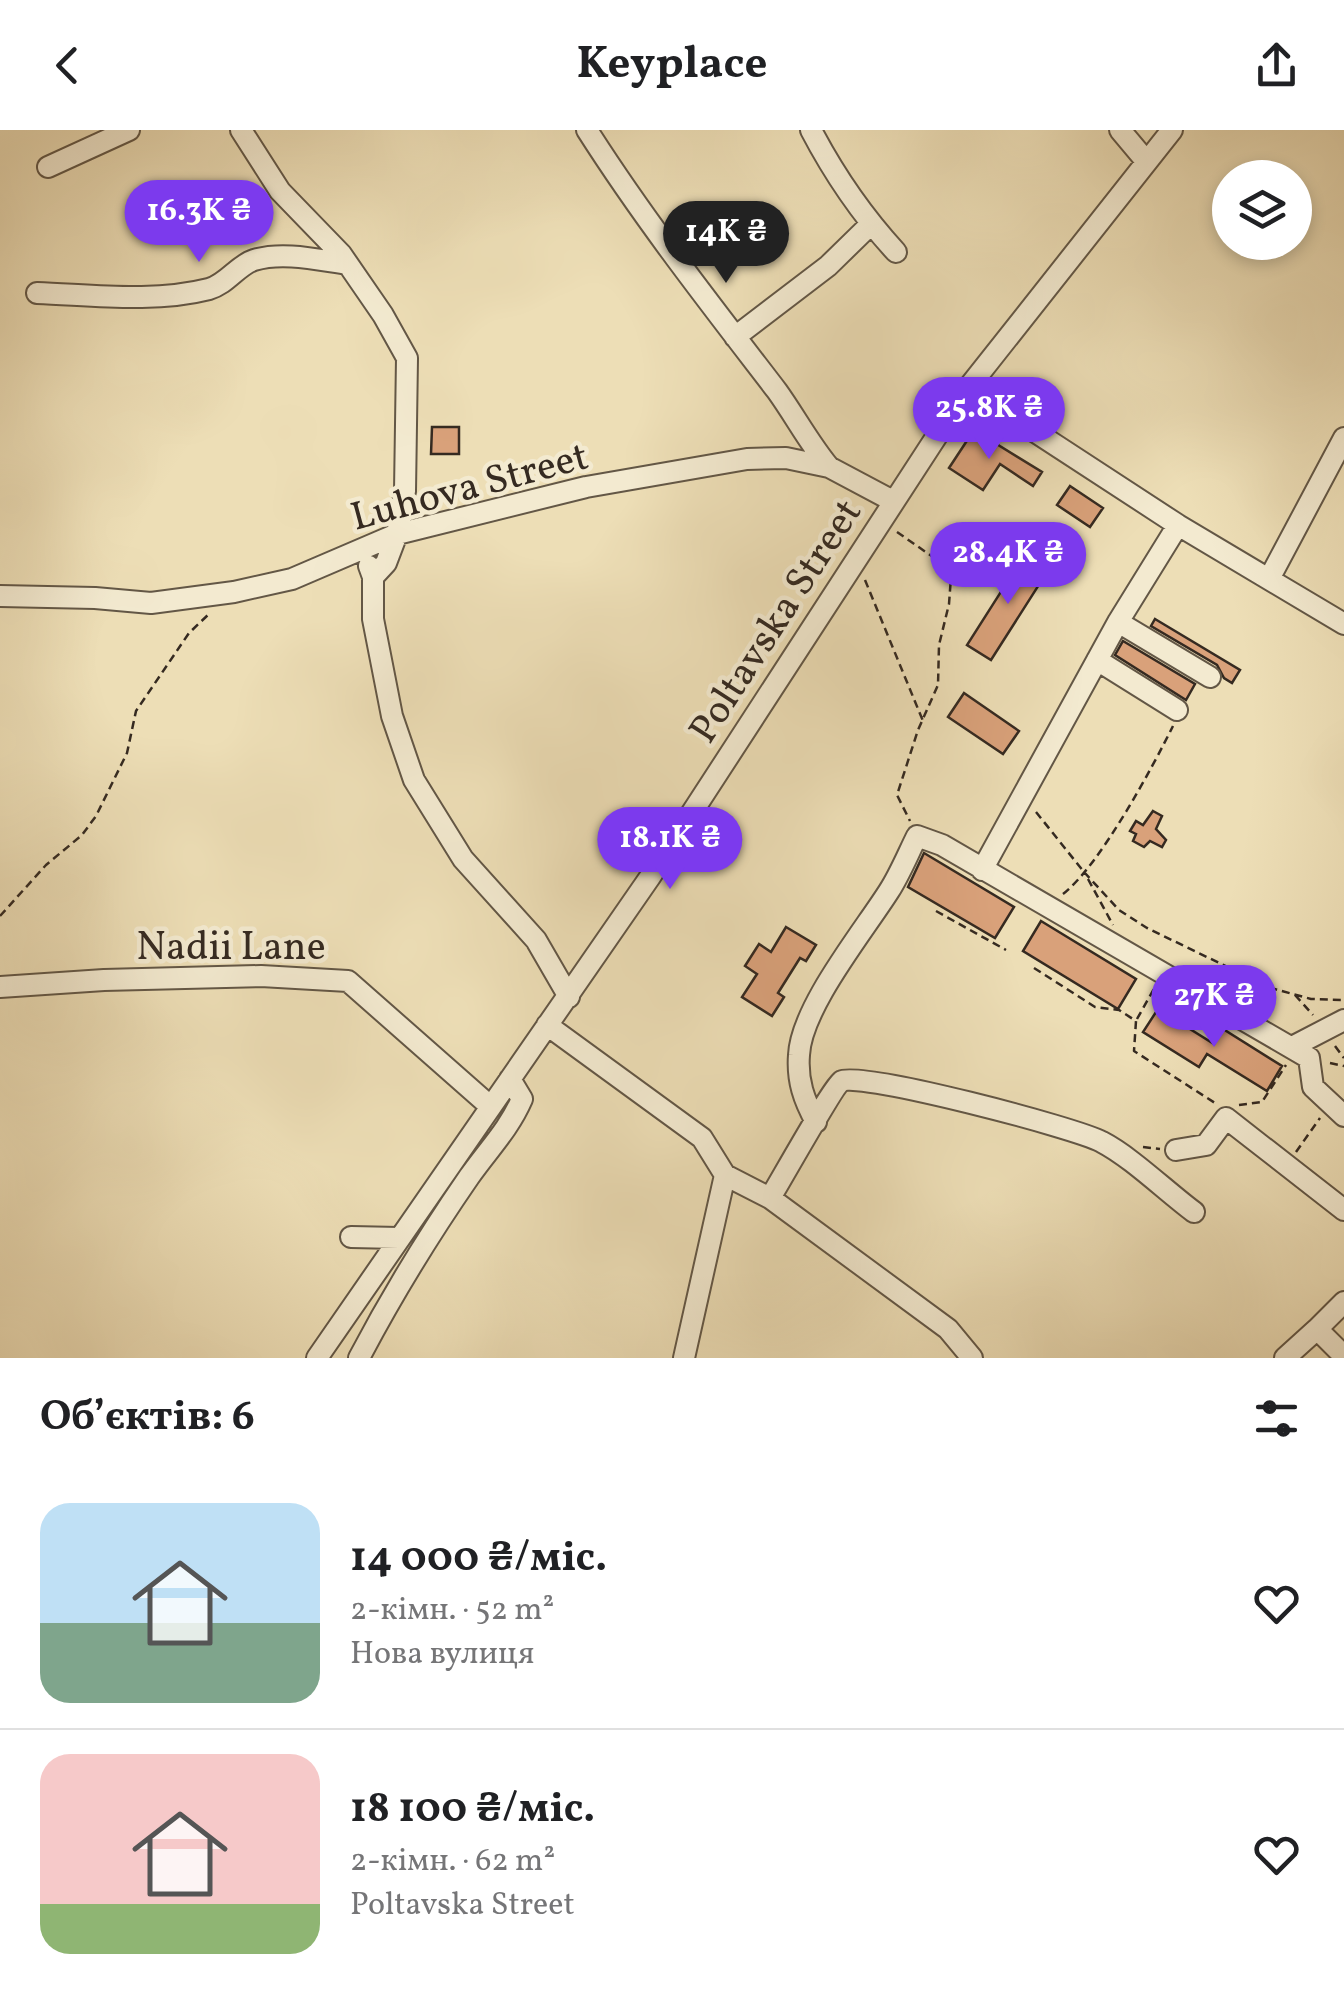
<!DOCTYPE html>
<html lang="uk">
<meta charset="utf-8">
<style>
body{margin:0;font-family:Vollkorn,serif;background:#f2f2f2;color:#202124;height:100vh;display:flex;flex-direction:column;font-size:38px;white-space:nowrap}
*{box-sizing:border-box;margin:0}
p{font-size:32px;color:#757577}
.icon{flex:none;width:55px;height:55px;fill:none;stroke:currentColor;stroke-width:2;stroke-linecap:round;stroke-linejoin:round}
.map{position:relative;height:1228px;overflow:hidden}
.side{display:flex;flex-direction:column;background:#fff;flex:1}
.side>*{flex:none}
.controls{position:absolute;left:1212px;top:30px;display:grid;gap:20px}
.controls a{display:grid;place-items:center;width:100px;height:100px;border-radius:50%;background:#fff;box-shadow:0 5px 15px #0003;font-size:50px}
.price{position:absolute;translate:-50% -85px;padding:0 22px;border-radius:35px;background:#7c3aed;color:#fff;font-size:32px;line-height:65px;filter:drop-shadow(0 2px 5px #0008)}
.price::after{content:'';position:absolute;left:50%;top:60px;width:30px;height:22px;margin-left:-15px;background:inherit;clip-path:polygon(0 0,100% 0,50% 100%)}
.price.active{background:#222;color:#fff}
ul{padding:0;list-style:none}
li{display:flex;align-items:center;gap:30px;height:250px;padding:0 40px}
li+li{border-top:2px solid #e0e0e0}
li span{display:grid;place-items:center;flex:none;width:280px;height:200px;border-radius:30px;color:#555}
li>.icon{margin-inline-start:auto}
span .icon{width:120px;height:120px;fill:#fffc;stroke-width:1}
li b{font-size:42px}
h2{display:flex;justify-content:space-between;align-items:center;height:120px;padding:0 40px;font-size:42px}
header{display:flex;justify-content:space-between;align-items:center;height:130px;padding:0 40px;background:#fff;font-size:45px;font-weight:700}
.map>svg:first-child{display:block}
.building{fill:#d9a17a;stroke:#352a21;stroke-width:2.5}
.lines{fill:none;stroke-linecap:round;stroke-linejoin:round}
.minor-casing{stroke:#635746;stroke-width:24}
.path{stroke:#352a21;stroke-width:2.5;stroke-dasharray:8 5;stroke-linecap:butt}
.minor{stroke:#f3ead0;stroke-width:20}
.labels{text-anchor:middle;stroke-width:9;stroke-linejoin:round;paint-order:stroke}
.street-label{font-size:40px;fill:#352a21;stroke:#f3ead0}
</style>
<header><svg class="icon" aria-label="back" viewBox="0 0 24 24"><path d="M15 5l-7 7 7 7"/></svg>Keyplace<svg class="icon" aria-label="share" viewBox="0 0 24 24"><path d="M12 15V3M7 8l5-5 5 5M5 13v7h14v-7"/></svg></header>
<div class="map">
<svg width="1344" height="1228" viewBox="0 0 1344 1228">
<rect width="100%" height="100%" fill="#eddeb6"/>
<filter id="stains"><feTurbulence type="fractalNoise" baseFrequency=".002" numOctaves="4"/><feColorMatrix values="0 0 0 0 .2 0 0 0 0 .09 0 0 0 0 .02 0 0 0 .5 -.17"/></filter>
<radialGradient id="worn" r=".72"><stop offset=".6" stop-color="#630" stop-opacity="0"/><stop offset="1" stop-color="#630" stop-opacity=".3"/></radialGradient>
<path class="building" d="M 432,297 L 459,297 L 459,324 L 431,324 Z
M 974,300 L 1042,342 L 1033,356 L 1000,334 L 983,360 L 949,338 Z
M 1070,356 L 1103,378 L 1090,397 L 1057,375 Z
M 1025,424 L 1049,439 L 991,530 L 967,515 Z
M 1155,489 L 1240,540 L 1232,553 L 1224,548 L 1217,535 L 1151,496 Z
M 1123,511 L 1195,554 L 1186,570 L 1115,525 Z
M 964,563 L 1019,601 L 1003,624 L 948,587 Z
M 1153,681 L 1162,686 L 1156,699 L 1166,710 L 1162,717 L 1150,711 L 1144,717 L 1133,711 L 1136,704 L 1130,701 L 1136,691 L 1143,695 Z
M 924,723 L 1014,777 L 995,808 L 908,757 Z
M 1041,791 L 1136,849 L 1118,879 L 1023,821 Z
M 786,797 L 816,815 L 806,831 L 800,828 L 778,863 L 784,867 L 772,886 L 742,867 L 757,844 L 745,836 L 759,814 L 771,822 Z
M 1158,879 L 1214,914 L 1223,899 L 1282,936 L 1267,961 L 1207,924 L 1199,937 L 1143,902 Z"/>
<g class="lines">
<defs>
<path id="minor" d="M 241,0 L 280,61 L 341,124 L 383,185 L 407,228 L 405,361 L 397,404 L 386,433 L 373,447
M 587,0 C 645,91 711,175 777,261 C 795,286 809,313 829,337
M 811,0 C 834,44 862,85 896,122
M 1120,0 L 1146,31
M 48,37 L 129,0
M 37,163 C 93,165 154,173 209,159 C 227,154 238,135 254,130 C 283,121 319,130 348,134
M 735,207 L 828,136 L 871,94
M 968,258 L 1178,395 L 1344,494
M 369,436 L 373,447 L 373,489 L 392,586 L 414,650 L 463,729 L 536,810 L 569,867
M 1269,449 L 1344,308
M 0,466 L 95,468 L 151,473 L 234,462 L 292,449 L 397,404 L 586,357 L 747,329 L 786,328 L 829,337 L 893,371
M 1118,492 L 1210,547
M 1097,530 L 1177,580
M 982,740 L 1118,492 L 1178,395
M 0,857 L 104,850 L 261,846 L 348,851 L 491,977
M 547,895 L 702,1008 L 725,1045 L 770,1068 L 948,1199 L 972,1228
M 1292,917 L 1344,890
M 816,992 C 804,970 797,951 799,925 C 801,878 863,802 889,761 C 900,744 908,724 917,706 L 942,715 L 1309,928 L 1313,957 L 1344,986
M 1176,1020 L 1206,1015 L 1226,988 L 1344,1080
M 770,1068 C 781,1050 834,955 842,951 C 859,941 1077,998 1102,1012 C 1131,1027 1167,1062 1194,1082
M 351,1107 L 399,1108
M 1344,1172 L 1317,1199 L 1344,1226
M 317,1228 L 650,747 L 968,258 L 1172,0
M 359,1228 C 392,1165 429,1105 469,1047 C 488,1020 509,999 522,969 L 510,949
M 684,1228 L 725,1045
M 1285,1228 L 1317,1199"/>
</defs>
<use href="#minor" class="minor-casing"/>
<path class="path" d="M 897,402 L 943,434 L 951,447 L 949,474 L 939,515 L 938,555 L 918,600 L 897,665 L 910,691
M 865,450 L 923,591
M 1036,682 L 1084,742
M 1084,742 L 1119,780 L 1147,798 L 1271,858 L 1311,869 L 1344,870
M 1088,749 L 1113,795
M 1063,764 C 1100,735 1151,640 1173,596
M 936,781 L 1006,820
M 0,786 L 46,735 L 82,705 L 96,686 L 127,623 L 136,581 L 189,503 L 210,483
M 1034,838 L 1095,877 L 1119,880 L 1136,891 L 1134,921 L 1215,973
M 1295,865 L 1313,885
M 1137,889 L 1155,857
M 1335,916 L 1344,928
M 1330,933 L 1344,936
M 1239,975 L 1262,972 L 1286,935
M 1143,1017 L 1160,1019
M 1296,1022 L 1320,988"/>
<use href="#minor" class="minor"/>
</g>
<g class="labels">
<g class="street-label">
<text transform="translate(469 355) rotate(-15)" y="14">Luhova Street</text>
<text transform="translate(774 490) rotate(-57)" y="14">Poltavska Street</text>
<text x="231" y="829">Nadii Lane</text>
</g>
</g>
<rect width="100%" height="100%" filter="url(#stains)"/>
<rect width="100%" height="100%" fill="url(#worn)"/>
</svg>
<div class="controls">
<a><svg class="icon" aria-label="layers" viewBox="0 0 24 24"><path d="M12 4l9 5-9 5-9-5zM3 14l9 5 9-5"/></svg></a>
</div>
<b class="price" style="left:199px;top:135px">16.3K ₴</b>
<b class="price active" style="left:726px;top:156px">14K ₴</b>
<b class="price" style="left:989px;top:332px">25.8K ₴</b>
<b class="price" style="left:1008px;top:477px">28.4K ₴</b>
<b class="price" style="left:670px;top:762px">18.1K ₴</b>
<b class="price" style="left:1214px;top:920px">27K ₴</b>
</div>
<section class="side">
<h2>Об’єктів: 6<svg class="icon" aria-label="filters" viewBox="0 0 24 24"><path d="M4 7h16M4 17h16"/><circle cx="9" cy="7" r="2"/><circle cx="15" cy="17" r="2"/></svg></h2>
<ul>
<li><span style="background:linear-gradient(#bfe0f5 60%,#7fa58c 0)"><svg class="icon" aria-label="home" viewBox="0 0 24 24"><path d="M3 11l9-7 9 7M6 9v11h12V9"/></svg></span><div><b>14 000 ₴/міс.</b><p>2-кімн. · 52 m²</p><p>Нова вулиця</p></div><svg class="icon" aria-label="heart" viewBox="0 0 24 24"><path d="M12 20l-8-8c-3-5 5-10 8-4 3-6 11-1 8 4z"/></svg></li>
<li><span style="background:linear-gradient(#f6c9c9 75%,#8fb573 0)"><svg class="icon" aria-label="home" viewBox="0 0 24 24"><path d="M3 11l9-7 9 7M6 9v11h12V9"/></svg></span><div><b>18 100 ₴/міс.</b><p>2-кімн. · 62 m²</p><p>Poltavska Street</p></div><svg class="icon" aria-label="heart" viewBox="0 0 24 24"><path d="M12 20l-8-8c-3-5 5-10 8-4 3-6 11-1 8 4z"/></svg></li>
</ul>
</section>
